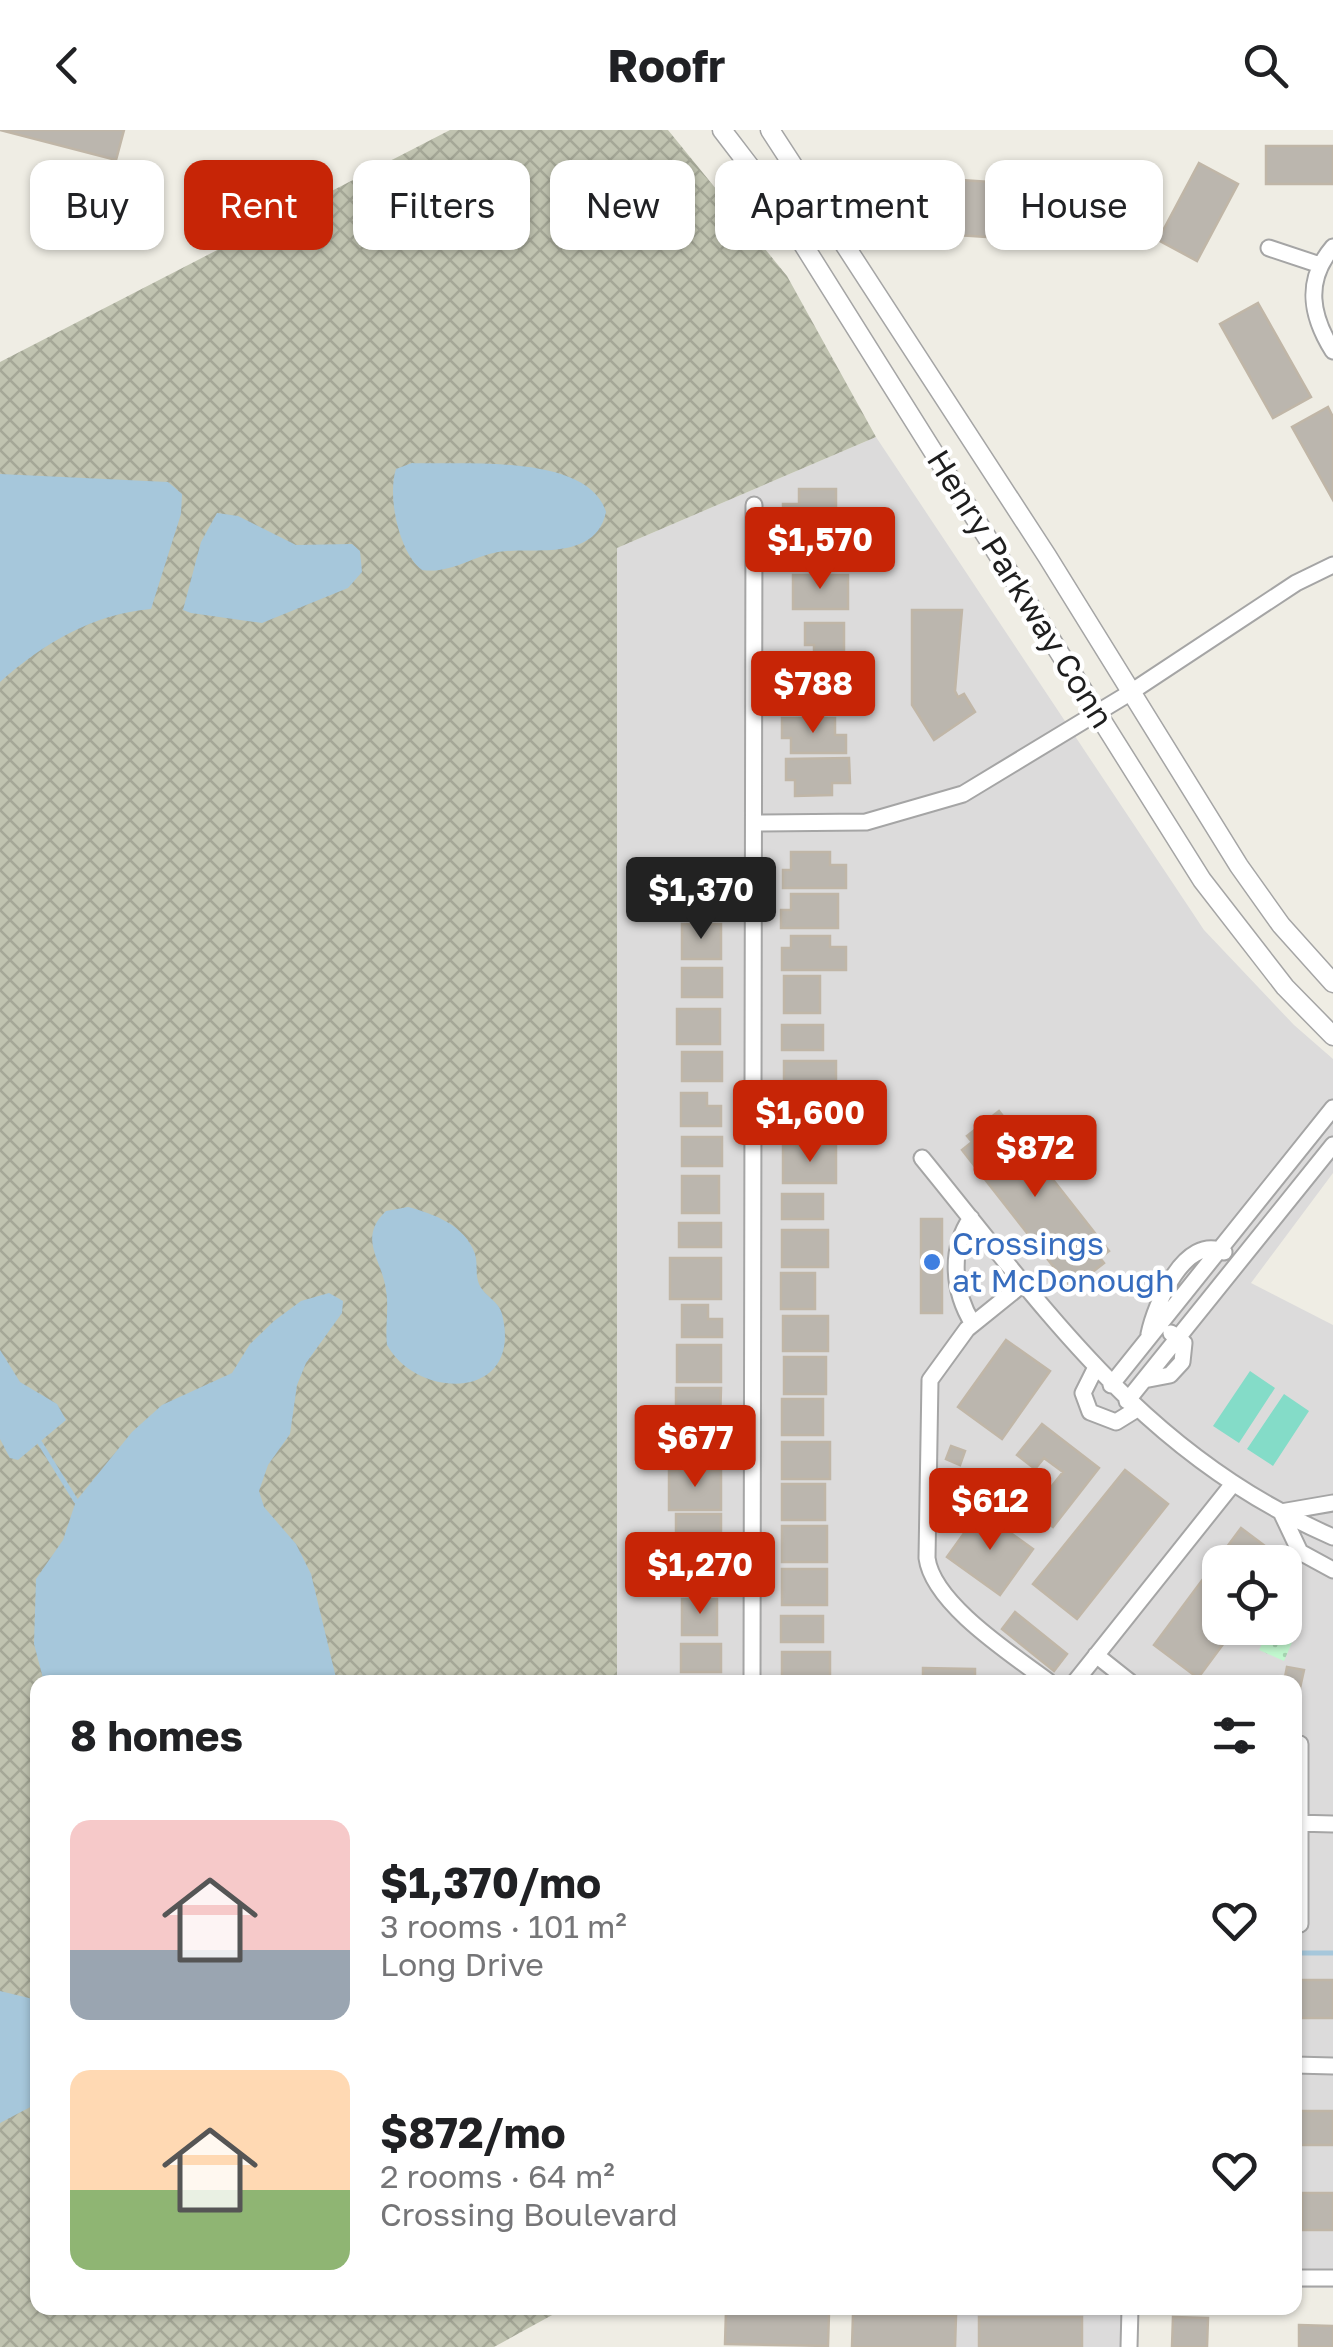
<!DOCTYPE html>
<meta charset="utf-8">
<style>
body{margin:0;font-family:"Golos Text",sans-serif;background:#f2f2f2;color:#202124;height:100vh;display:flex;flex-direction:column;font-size:38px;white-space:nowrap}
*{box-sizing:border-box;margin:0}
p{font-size:32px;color:#757577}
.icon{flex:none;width:55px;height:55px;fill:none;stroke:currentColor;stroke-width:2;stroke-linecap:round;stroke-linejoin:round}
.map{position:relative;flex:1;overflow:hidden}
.drawer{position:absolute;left:30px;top:1545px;width:1272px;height:640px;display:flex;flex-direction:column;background:#fff;border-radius:20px;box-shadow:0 2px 8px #0004}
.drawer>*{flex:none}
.guide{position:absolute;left:30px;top:30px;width:1275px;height:90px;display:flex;gap:20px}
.controls{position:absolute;left:1202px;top:1415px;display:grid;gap:20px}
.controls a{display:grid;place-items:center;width:100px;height:100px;border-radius:20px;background:#fff;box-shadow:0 2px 8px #0004;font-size:50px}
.price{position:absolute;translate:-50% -85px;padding:0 22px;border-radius:10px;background:#c72506;color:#fff;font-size:32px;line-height:65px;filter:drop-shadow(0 2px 5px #0008)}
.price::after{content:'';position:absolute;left:50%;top:60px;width:30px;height:22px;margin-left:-15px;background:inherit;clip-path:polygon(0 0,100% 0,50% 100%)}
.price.selected{background:#222;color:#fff}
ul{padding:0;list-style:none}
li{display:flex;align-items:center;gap:30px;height:250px;padding:0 40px}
li span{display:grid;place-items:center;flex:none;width:280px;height:200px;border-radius:20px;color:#555}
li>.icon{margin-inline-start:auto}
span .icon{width:120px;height:120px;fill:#fffc;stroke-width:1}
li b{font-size:42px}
h2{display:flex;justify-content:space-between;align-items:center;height:120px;padding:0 40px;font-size:42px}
.tag{padding:0 35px;border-radius:20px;background:#fff;box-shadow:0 2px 8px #0004;font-size:35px;line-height:90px}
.tag.selected{background:#c72506;color:#fff}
header{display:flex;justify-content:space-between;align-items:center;height:130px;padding:0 40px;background:#fff;font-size:45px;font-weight:700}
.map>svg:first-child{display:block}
.residential{fill:#dcdbdb;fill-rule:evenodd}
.construction{fill:url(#construction-cross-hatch)}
.park{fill:url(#park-dots)}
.pitch{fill:#84dcc8}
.water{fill:#a6c7db}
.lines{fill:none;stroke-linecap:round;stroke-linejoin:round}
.stream{stroke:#a6c7db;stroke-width:5}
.building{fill:#bbb6ae;stroke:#c0b6a7;stroke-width:2.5}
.minor-casing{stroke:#a5a5a5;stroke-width:19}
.tertiary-casing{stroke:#a5a5a5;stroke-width:21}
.minor{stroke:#fff;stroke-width:15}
.tertiary{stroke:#fff;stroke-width:18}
.shop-dot{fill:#3f7fe0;stroke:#fff;stroke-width:4}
.labels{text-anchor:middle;stroke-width:9;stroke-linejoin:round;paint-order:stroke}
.street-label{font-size:32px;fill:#1e1e1e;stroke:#fff}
.shop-label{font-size:32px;fill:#366cbe;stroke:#fff;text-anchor:start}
</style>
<header><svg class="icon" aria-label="back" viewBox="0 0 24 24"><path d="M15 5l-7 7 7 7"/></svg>Roofr<svg class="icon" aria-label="search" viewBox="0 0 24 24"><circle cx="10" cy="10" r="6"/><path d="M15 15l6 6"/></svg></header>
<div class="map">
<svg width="1333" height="2217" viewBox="0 0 1333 2217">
<defs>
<pattern id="construction-cross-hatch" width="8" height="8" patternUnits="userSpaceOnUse" patternTransform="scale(2.5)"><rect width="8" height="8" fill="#c0c3b0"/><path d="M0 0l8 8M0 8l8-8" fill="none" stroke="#a5a797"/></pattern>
<pattern id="park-dots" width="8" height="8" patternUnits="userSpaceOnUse" patternTransform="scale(2.5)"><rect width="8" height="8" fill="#c2f8cf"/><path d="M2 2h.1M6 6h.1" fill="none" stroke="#a6d4b1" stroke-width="1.8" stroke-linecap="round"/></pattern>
</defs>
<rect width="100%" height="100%" fill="#efede4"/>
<path class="residential" d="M 876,307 L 1204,800 L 1294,895 L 1333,929 L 1333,1043 L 1251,1153 L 1333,1195 L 1333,2158 L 1295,2158 L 1295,1552 L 617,1552 L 617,418 ZM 1220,1432 L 1285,1432 L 1285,1498 L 1220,1498 Z
M 889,2178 L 1123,2178 L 1123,2217 L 889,2217 Z"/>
<path class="construction" d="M 450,0 L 668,0 L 787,146 L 876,307 L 617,418 L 617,1552 L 38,1552 L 38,2178 L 565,2178 L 494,2217 L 0,2217 L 0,232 Z"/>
<path class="park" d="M 1269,1499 L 1293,1510 L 1284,1531 L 1259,1520 Z"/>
<path class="pitch" d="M 1250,1241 L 1275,1258 L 1239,1313 L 1213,1296 Z
M 1284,1264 L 1309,1281 L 1273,1336 L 1247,1319 Z"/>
<path class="water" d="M 412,333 C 463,335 588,323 606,382 C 603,396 596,406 584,412 C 559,425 525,418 498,422 C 471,427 450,444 422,440 C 399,423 387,366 396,339 Z
M 0,344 L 168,352 L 182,364 L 181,384 L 151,479 C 93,484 44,513 0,552 Z
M 217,383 L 238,386 L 296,415 L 352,414 L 360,421 L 362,442 L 348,458 L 262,493 L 191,483 L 183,480 L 201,412 Z
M 408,1077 C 434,1084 465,1095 475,1124 C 478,1133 475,1145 479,1154 C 484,1166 499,1171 502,1184 C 524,1271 418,1271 387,1215 C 385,1197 389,1178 386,1160 C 382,1129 357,1109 386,1081 Z
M 329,1163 L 343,1171 L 342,1183 L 306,1233 L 297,1255 L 290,1304 L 268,1335 L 259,1361 L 264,1377 L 296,1414 L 311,1444 L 337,1552 L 44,1552 L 34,1514 L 36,1449 L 63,1410 L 76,1371 L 132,1302 L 162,1275 L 232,1243 L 250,1214 L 274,1191 L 301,1171 Z
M 0,1220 L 20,1252 L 57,1274 L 66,1290 L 18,1330 L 10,1328 L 0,1309 Z
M 0,1861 L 37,1870 L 38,1973 L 0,1993 Z"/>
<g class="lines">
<path class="stream" d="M 40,1313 L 76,1371
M 1295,1823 L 1333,1823"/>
</g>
<path class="building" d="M 0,0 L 124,0 L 116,30 Z
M 1266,16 L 1333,16 L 1333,54 L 1266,54 Z
M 1199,33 L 1238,54 L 1197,131 L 1158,110 Z
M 915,47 L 1020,54 L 1016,109 L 912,102 Z
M 1258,173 L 1311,267 L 1273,288 L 1220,194 Z
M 1328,277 L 1333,287 L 1333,370 L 1292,297 Z
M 799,359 L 836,359 L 836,394 L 783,394 L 783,374 L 799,374 Z
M 787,399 L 818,399 L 818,435 L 787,435 Z
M 793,445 L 848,445 L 848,479 L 793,479 Z
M 912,480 L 962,480 L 955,561 L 958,567 L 964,564 L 975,582 L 934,610 L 912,575 Z
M 805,493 L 844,493 L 844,528 L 814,528 L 814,515 L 805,515 Z
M 804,549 L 851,549 L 851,581 L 789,581 L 789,561 L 804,561 Z
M 782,588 L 835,588 L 835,605 L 846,605 L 846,623 L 791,623 L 791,608 L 782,608 Z
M 849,628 L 850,653 L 832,653 L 832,665 L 795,666 L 795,650 L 786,650 L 786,629 Z
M 791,722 L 830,722 L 830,735 L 846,735 L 846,758 L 783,758 L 783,740 L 791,740 Z
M 676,751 L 720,751 L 720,787 L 676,787 Z
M 791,764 L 838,764 L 838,798 L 781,798 L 781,780 L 791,780 Z
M 682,794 L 721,794 L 721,829 L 682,829 Z
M 791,806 L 830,806 L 830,817 L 846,817 L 846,840 L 782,840 L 782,818 L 791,818 Z
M 682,838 L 722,838 L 722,867 L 682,867 Z
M 784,846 L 820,846 L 820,883 L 784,883 Z
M 677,879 L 720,879 L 720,914 L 677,914 Z
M 782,895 L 823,895 L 823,920 L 782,920 Z
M 682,922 L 722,922 L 722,951 L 682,951 Z
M 784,931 L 836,931 L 836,969 L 784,969 Z
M 681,963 L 707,963 L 707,976 L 721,976 L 721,996 L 681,996 Z
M 782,979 L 823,979 L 823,1005 L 782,1005 Z
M 999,981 L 1109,1121 L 1100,1128 L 1104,1133 L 1071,1159 L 962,1020 L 972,1012 L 967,1006 Z
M 682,1007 L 722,1007 L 722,1036 L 682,1036 Z
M 783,1016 L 836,1016 L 836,1053 L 783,1053 Z
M 682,1046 L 719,1046 L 719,1083 L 682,1083 Z
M 782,1064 L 823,1064 L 823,1089 L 782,1089 Z
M 921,1089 L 942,1089 L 942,1183 L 921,1183 Z
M 679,1093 L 721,1093 L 721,1117 L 679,1117 Z
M 782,1100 L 828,1100 L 828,1137 L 782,1137 Z
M 670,1128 L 721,1128 L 721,1169 L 670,1169 Z
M 781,1143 L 815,1143 L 815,1179 L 781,1179 Z
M 682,1175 L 708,1175 L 708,1189 L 722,1189 L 722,1207 L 682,1207 Z
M 783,1186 L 828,1186 L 828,1221 L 783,1221 Z
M 1006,1210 L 1050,1241 L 1002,1309 L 958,1277 Z
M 677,1215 L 721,1215 L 721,1252 L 677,1252 Z
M 784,1227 L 826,1227 L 826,1264 L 784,1264 Z
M 676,1258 L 721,1258 L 720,1294 L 676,1294 Z
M 782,1269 L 823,1269 L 823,1305 L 782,1305 Z
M 1042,1294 L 1099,1338 L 1053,1397 L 1032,1381 L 1063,1342 L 1044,1328 L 1035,1339 L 1017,1325 Z
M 688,1300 L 722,1300 L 722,1336 L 688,1336 Z
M 782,1312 L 830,1312 L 830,1349 L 782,1349 Z
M 951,1316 L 965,1321 L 960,1335 L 946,1329 Z
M 1125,1340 L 1168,1374 L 1077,1489 L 1033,1454 Z
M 669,1341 L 721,1341 L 721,1380 L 669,1380 Z
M 782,1354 L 825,1354 L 825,1390 L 782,1390 Z
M 980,1381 L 1033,1419 L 1000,1465 L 947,1427 Z
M 676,1384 L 721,1384 L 721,1421 L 676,1421 Z
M 782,1396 L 827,1396 L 827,1432 L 782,1432 Z
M 1241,1398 L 1285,1431 L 1220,1432 L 1220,1498 L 1235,1498 L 1198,1548 L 1154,1515 Z
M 680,1428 L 707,1428 L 707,1443 L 720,1443 L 720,1461 L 680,1461 Z
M 782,1439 L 827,1439 L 827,1475 L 782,1475 Z
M 682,1469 L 717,1469 L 717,1505 L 682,1505 Z
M 1015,1482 L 1067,1524 L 1054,1541 L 1002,1499 Z
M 781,1486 L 823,1486 L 823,1512 L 781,1512 Z
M 681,1514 L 721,1514 L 721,1542 L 681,1542 Z
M 782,1522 L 830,1522 L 830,1552 L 782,1552 Z
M 1287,1537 L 1304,1540 L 1298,1567 L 1295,1552 L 1284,1552 Z
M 923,1538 L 975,1539 L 975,1552 L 923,1552 Z
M 1295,1850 L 1333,1850 L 1333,1888 L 1295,1888 Z
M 1295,1981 L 1333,1981 L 1333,2015 L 1295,2015 Z
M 1302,2063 L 1333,2063 L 1333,2100 L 1302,2100 Z
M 726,2181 L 829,2183 L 828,2216 L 725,2214 Z
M 853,2184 L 956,2186 L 955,2217 L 852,2217 Z
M 979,2187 L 1082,2187 L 1082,2217 L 979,2217 Z
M 1173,2187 L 1208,2188 L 1207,2217 L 1172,2217 Z
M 1299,2195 L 1333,2196 L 1333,2217 L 1299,2217 Z"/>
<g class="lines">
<defs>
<path id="minor" d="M 1333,117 C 1304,151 1311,186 1333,221
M 1269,118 L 1320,135
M 757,693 L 866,692 L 963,664 L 1128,564 L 1296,453 L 1333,435
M 922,1028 C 1047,1181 1145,1326 1333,1407
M 971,1088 C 949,1120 953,1162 973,1194
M 1024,1153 L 967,1199 L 930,1250 L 927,1428 C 933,1474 1013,1525 1049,1552
M 1149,1204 C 1155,1175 1185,1103 1224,1122
M 1095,1239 L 1083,1263 L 1090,1282 L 1116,1292 L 1137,1279
M 1144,1250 L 1170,1245 L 1182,1232 L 1184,1213 L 1171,1203
M 1111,1255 L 1333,978
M 1127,1271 L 1333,1015
M 1333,1373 L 1281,1382 L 1300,1422 L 1333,1440
M 1096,1525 L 1130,1552
M 752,1552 L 754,375
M 1075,1552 L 1232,1355
M 1300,1614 L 1300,1794
M 1295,1693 L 1333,1694
M 1295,1935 L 1333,1936
M 1295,2148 L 1333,2148
M 1129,2217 L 1130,2178"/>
<path id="tertiary" d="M 722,0 L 774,68 L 1202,750 L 1285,857 L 1333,906
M 770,0 L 1047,426 L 1239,736 L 1281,795 L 1333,853"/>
</defs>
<use href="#minor" class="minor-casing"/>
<use href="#tertiary" class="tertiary-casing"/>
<use href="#minor" class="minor"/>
<use href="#tertiary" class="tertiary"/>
</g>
<circle class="shop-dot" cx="932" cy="1132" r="10"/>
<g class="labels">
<g class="street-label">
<text transform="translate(1020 459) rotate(58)" y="11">Henry Parkway Conn</text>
</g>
<g class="shop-label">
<text x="952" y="1125">Crossings<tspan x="952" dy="37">at McDonough</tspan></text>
</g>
</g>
</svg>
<div class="controls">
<a><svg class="icon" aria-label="locate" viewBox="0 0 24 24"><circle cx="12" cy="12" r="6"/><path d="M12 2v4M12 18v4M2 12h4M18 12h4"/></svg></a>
</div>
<b class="price" style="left:820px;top:462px">$1,570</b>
<b class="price" style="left:813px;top:606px">$788</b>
<b class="price selected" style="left:701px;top:812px">$1,370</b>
<b class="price" style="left:810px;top:1035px">$1,600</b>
<b class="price" style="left:1035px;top:1070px">$872</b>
<b class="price" style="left:695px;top:1360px">$677</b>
<b class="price" style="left:990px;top:1423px">$612</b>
<b class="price" style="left:700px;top:1487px">$1,270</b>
<div class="guide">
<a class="tag">Buy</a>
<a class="tag selected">Rent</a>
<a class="tag">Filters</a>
<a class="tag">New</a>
<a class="tag">Apartment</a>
<a class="tag">House</a>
</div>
<section class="drawer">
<h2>8 homes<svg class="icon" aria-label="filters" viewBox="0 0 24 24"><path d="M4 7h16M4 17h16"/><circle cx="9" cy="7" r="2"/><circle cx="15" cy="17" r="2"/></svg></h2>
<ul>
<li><span style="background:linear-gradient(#f6c9c9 65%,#9aa5b1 0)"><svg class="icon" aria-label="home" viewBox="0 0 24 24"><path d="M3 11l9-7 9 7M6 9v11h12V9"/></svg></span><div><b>$1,370/mo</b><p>3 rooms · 101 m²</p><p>Long Drive</p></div><svg class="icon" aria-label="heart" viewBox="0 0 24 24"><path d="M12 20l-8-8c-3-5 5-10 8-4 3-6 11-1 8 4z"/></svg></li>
<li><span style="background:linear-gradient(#ffd9b3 60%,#8fb573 0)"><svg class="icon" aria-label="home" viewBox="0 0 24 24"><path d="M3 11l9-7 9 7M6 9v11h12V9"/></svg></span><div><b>$872/mo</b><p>2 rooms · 64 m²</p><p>Crossing Boulevard</p></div><svg class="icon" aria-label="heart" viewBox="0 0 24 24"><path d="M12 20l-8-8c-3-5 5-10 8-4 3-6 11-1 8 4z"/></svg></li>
</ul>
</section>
</div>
